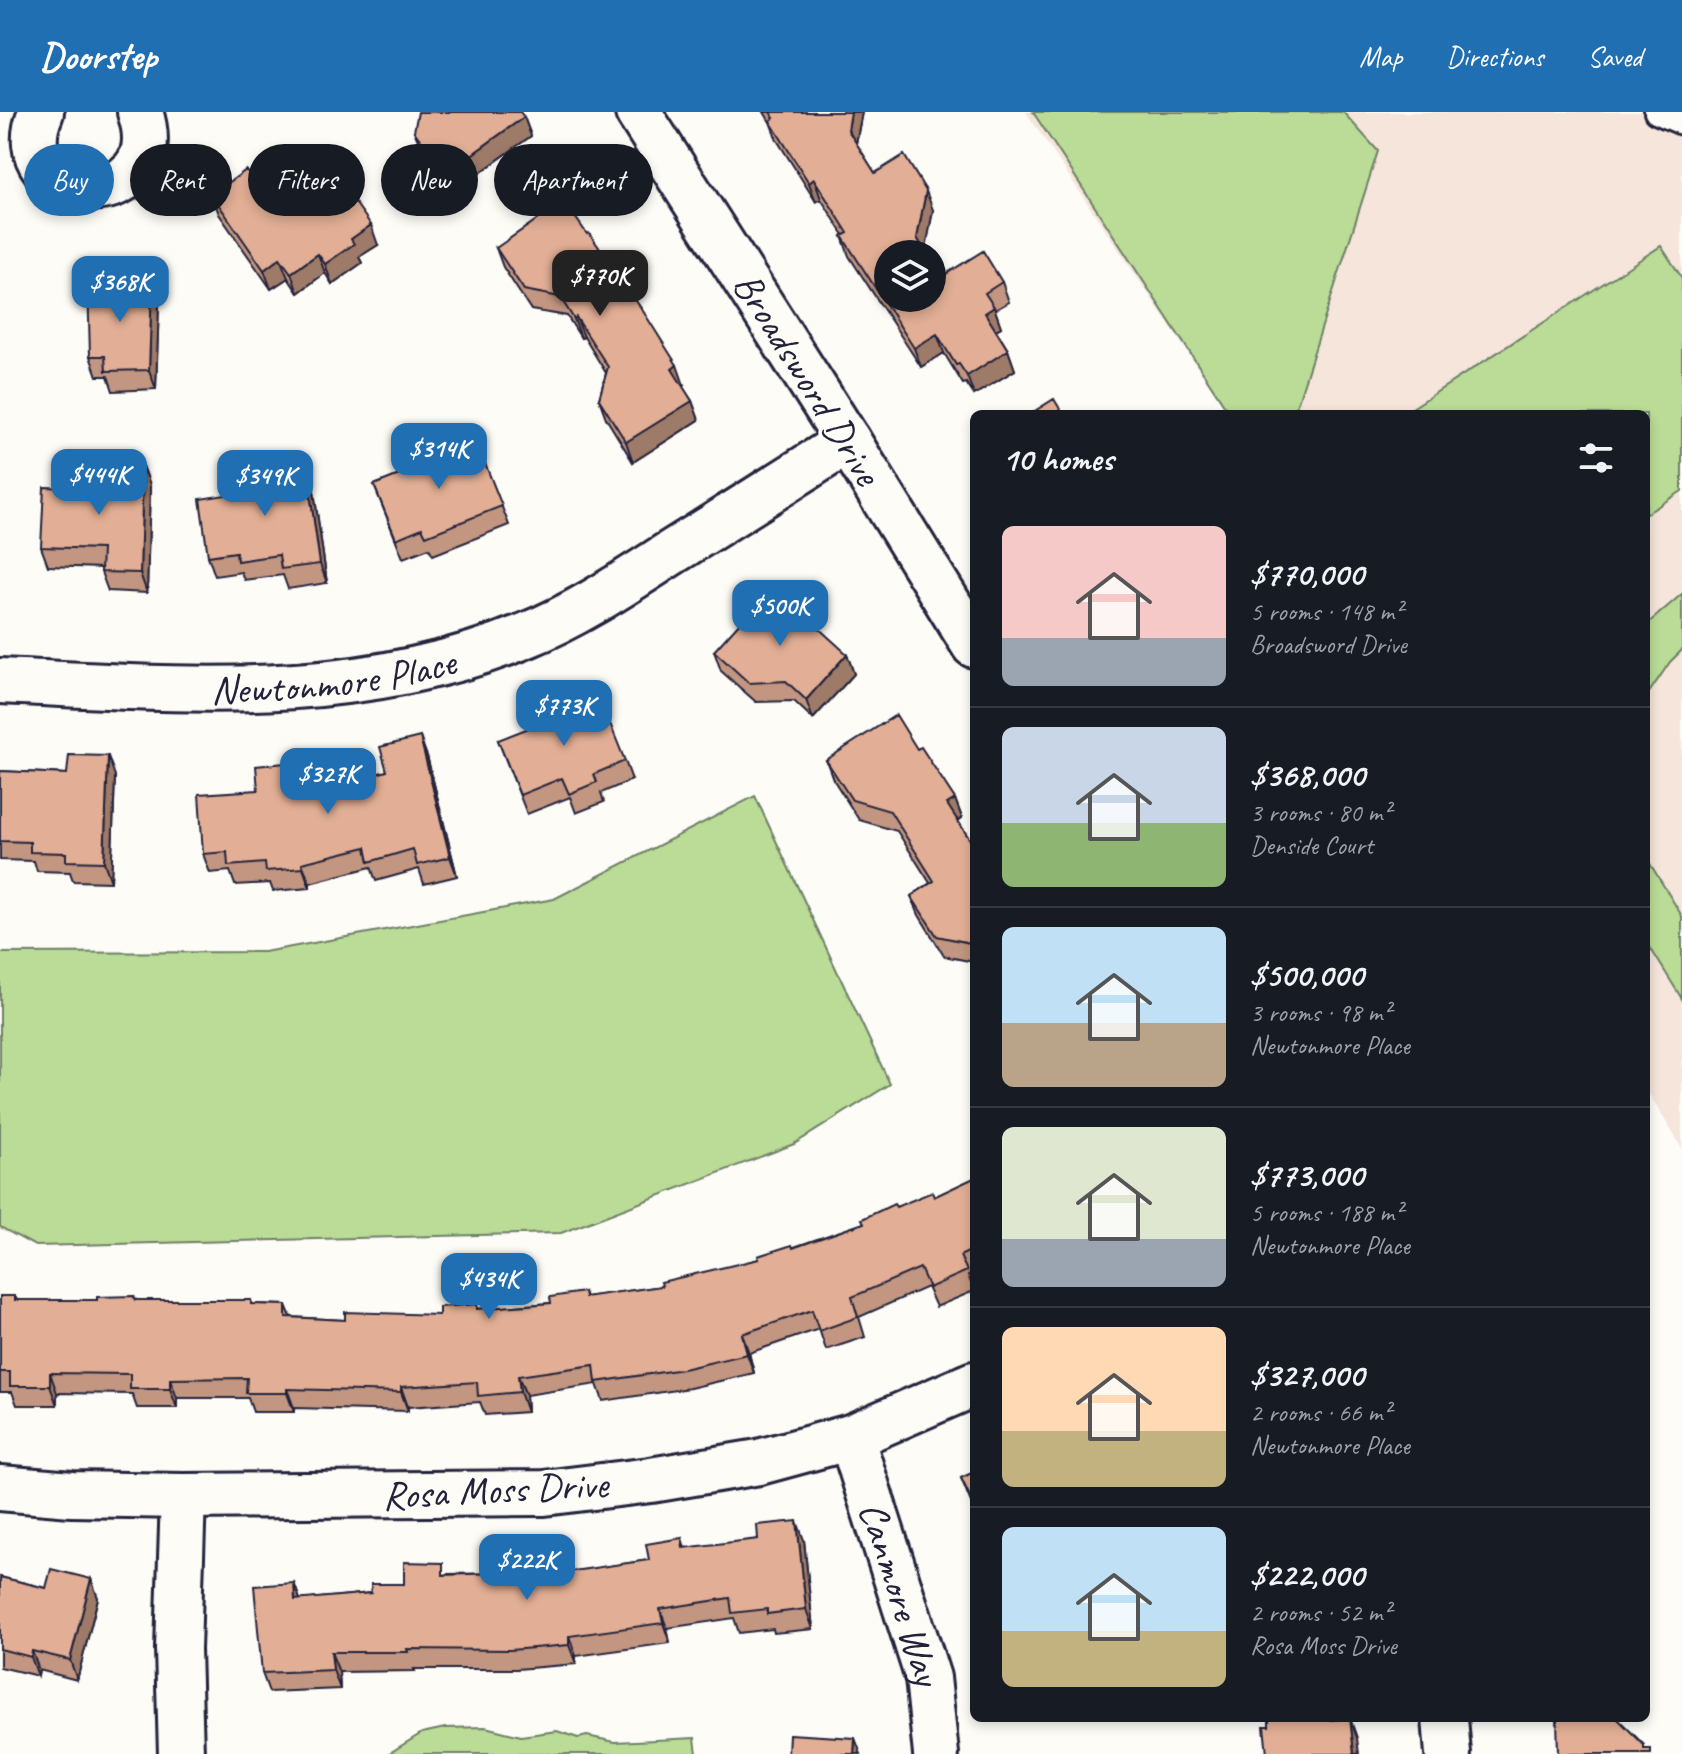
<!DOCTYPE html>
<meta charset="utf-8">
<style>
body{margin:0;font-family:Caveat,sans-serif;background:#242831;color:#f1f3f6;height:100vh;display:flex;flex-direction:column;font-size:30px;white-space:nowrap}
*{box-sizing:border-box;margin:0}
p{font-size:26px;color:#9ea1a6}
.icon{flex:none;width:44px;height:44px;fill:none;stroke:currentColor;stroke-width:2;stroke-linecap:round;stroke-linejoin:round}
.map{position:relative;flex:1;overflow:hidden}
.drawer{position:absolute;left:970px;top:298px;width:680px;height:1312px;display:flex;flex-direction:column;background:#171b24;border-radius:12px;box-shadow:0 4px 12px #0003}
.drawer>*{flex:none}
.hud{position:absolute;left:24px;top:32px;width:760px;height:72px;display:flex;gap:16px}
.buttons{position:absolute;left:874px;top:128px;display:grid;gap:16px}
.buttons a{display:grid;place-items:center;width:72px;height:72px;border-radius:50%;background:#171b24;box-shadow:0 4px 12px #0003;font-size:40px}
.price{position:absolute;translate:-50% -68px;padding:0 18px;border-radius:16px;background:#1f6fb2;color:#fff;font-size:26px;line-height:52px;filter:drop-shadow(0 2px 4px #0008)}
.price::after{content:'';position:absolute;left:50%;top:48px;width:24px;height:18px;margin-left:-12px;background:inherit;clip-path:polygon(0 0,100% 0,50% 100%)}
.price.current{background:#222;color:#fff}
ul{padding:0;list-style:none}
li{display:flex;align-items:center;gap:24px;height:200px;padding:0 32px}
li+li{border-top:2px solid #363941}
li span{display:grid;place-items:center;flex:none;width:224px;height:160px;border-radius:12px;color:#555}
li>.icon{margin-inline-start:auto}
span .icon{width:96px;height:96px;fill:#fffc;stroke-width:1}
li b{font-size:34px}
h2{display:flex;justify-content:space-between;align-items:center;height:96px;padding:0 32px;font-size:34px}
.tag{padding:0 28px;border-radius:36px;background:#171b24;box-shadow:0 4px 12px #0003;font-size:28px;line-height:72px}
.tag.current{background:#1f6fb2;color:#fff}
header{display:flex;align-items:center;gap:48px;box-sizing:border-box;height:112px;padding:0 40px;background:#1f6fb2;color:#fff}
header strong{font-size:38px}
nav{display:flex;gap:44px;margin-inline-start:auto;font-size:28px}
.map>svg:first-child{display:block}
.built{fill:#f5e5da}
.green{fill:#badc96;stroke:#6e7f68;stroke-width:2}
.lines{fill:none;stroke-linecap:round;stroke-linejoin:round}
.lane-casing{stroke:#22223b;stroke-width:28}
.street-casing{stroke:#22223b;stroke-width:50}
.lane{stroke:#fdfcf7;stroke-width:22}
.street{stroke:#fdfcf7;stroke-width:44}
.wall{fill:#c29680;stroke:#22223b;stroke-width:2}
.shaded-wall{fill:#9e7a68;stroke:#22223b;stroke-width:2}
.building{fill:#e2ae95;stroke:#22223b;stroke-width:2}
.labels{text-anchor:middle;stroke-width:7;stroke-linejoin:round;paint-order:stroke}
.street-label{font-size:40px;fill:#22223b;stroke:#fdfcf7}
</style>
<header>
<strong>Doorstep</strong>
<nav><a>Map</a><a>Directions</a><a>Saved</a></nav>
</header>
<div class="map">
<svg width="1682" height="1642" viewBox="0 0 1682 1642">
<rect width="100%" height="100%" fill="#fdfcf7"/>
<filter id="ink" filterUnits="userSpaceOnUse"><feTurbulence type="fractalNoise" baseFrequency=".0125" numOctaves="2"/><feDisplacementMap in="SourceGraphic" scale="16" xChannelSelector="R" yChannelSelector="G"/><feConvolveMatrix kernelMatrix="1 2 1 2 8 2 1 2 1" color-interpolation-filters="sRGB"/></filter>
<g filter="url(#ink)">
<path class="built" d="M 1026,0 L 1682,0 L 1682,1036 L 1646,977 L 1646,302 L 1229,302 Z"/>
<path class="green" d="M 1033,0 L 1343,0 L 1378,39 L 1294,302 L 1230,302 Z
M 1661,134 L 1682,166 L 1682,379 L 1646,402 L 1646,302 L 1403,302 Z
M 1682,482 L 1682,538 L 1670,550 L 1646,585 L 1646,513 Z
M 755,684 L 890,972 L 794,1032 L 561,1121 L 35,1134 L 0,1115 L 0,841 L 264,840 L 554,787 Z
M 1646,745 L 1682,804 L 1682,887 L 1646,829 Z
M 485,1615 L 521,1624 L 557,1619 L 578,1626 L 587,1624 L 615,1630 L 695,1626 L 697,1642 L 388,1642 L 422,1621 L 445,1616 Z"/>
<g class="lines">
<defs>
<path id="lane" d="M 1656,0 L 1682,11"/>
<g id="street">
<path d="M 41,0 C 0,96 176,106 140,0"/>
<path d="M 638,0 L 848,329 L 974,533"/>
<path id="s1" d="M 0,569 C 181,577 354,594 527,523 C 579,502 627,469 674,439 C 732,403 790,366 848,329"/>
<path id="s2" d="M 851,1325 L 928,1566 L 936,1642"/>
<path d="M 0,1376 L 72,1382 L 183,1384 L 544,1381 L 651,1368 L 759,1350 L 851,1325 L 974,1272"/>
<path d="M 1445,1606 L 1448,1642"/>
<path d="M 181,1642 L 178,1537 L 183,1384"/>
</g>
</defs>
<use href="#lane" class="lane-casing"/>
<use href="#street" class="street-casing"/>
<use href="#lane" class="lane"/>
<use href="#street" class="street"/>
</g>
<path class="wall" d="M 764,0 L 862,0 L 856,31 L 875,61 L 933,98 L 925,139 L 941,165 L 1002,170 L 1009,190 L 995,198 L 1001,215 L 996,218 L 1008,238 L 1015,258 L 974,283 L 966,271 L 963,272 L 944,241 L 921,255 L 849,144 L 842,124 L 844,123 L 821,87 L 816,90 L 777,28 L 770,10 Z
M 524,5 L 531,24 L 452,81 L 422,38 L 414,19 Z
M 261,78 L 378,133 L 359,145 L 362,151 L 332,172 L 325,161 L 298,181 L 288,166 L 271,177 L 219,102 L 212,83 Z
M 496,136 L 684,273 L 682,274 L 692,289 L 699,308 L 633,350 L 606,306 L 599,287 L 606,261 L 584,225 L 581,226 L 567,204 L 531,198 L 503,155 Z
M 132,168 L 134,173 L 152,172 L 159,192 L 156,277 L 113,279 L 108,264 L 97,264 L 90,244 Z
M 476,329 L 509,413 L 433,443 L 429,436 L 403,446 L 374,373 L 417,356 L 443,342 Z
M 143,354 L 150,373 L 147,481 L 108,479 L 101,460 L 101,456 L 48,454 L 41,435 L 78,376 L 102,361 Z
M 312,365 L 327,471 L 288,477 L 283,463 L 244,468 L 241,460 L 215,464 L 208,444 L 245,380 Z
M 786,498 L 847,542 L 854,562 L 813,607 L 794,589 L 756,590 L 721,559 L 714,539 Z
M 498,628 L 625,649 L 632,668 L 601,681 L 604,690 L 576,701 L 570,685 L 527,702 Z
M 917,637 L 955,687 L 962,706 L 958,709 L 974,734 L 974,850 L 944,844 L 919,803 L 911,784 L 930,771 L 897,719 L 859,708 L 833,667 L 826,648 Z
M 427,644 L 457,764 L 424,772 L 419,757 L 376,769 L 371,755 L 310,771 L 310,776 L 273,779 L 270,771 L 235,773 L 230,759 L 210,761 L 203,742 L 258,678 L 302,670 L 303,682 L 387,659 Z
M 0,659 L 115,664 L 111,770 L 73,769 L 70,760 L 37,759 L 34,749 L 0,748 Z
M 974,1066 L 974,1160 L 968,1163 L 974,1179 L 936,1195 L 927,1175 L 859,1205 L 865,1225 L 826,1238 L 819,1217 L 749,1241 L 754,1261 L 690,1276 L 603,1289 L 597,1272 L 526,1283 L 527,1300 L 485,1303 L 480,1290 L 408,1295 L 408,1299 L 294,1296 L 294,1300 L 253,1300 L 248,1286 L 177,1286 L 177,1296 L 137,1296 L 132,1282 L 57,1281 L 57,1293 L 17,1293 L 12,1280 L 0,1280 L 0,1184 L 15,1184 L 17,1188 L 97,1188 L 134,1184 L 136,1188 L 251,1188 L 252,1192 L 286,1193 L 291,1205 L 345,1208 L 439,1203 L 478,1197 L 551,1191 L 584,1180 L 586,1185 L 662,1174 L 759,1147 L 864,1111 L 896,1095 L 934,1085 Z
M 974,1360 L 974,1398 L 961,1366 Z
M 682,1426 L 685,1436 L 804,1428 L 813,1517 L 774,1521 L 773,1517 L 739,1521 L 734,1506 L 667,1516 L 670,1531 L 576,1544 L 576,1552 L 517,1557 L 414,1557 L 415,1559 L 339,1560 L 340,1577 L 269,1580 L 262,1561 L 294,1471 L 300,1488 L 371,1481 L 404,1472 L 448,1462 L 571,1460 L 649,1448 Z
M 0,1465 L 46,1476 L 91,1467 L 98,1486 L 77,1568 L 39,1558 L 38,1564 L 0,1555 Z"/>
<path class="shaded-wall" d="M 851,0 L 862,0 L 855,37 L 848,18 Z
M 524,5 L 531,24 L 452,81 L 445,62 Z
M 814,67 L 821,87 L 816,90 L 809,71 Z
M 926,79 L 933,98 L 925,142 L 917,126 Z
M 371,113 L 378,133 L 359,145 L 362,151 L 332,172 L 325,152 L 351,127 Z
M 318,142 L 325,161 L 298,181 L 291,161 Z
M 280,146 L 288,166 L 271,177 L 264,158 Z
M 152,172 L 159,192 L 156,277 L 149,258 Z
M 994,195 L 1001,215 L 992,220 L 985,201 Z
M 576,205 L 584,225 L 581,226 L 574,207 Z
M 937,222 L 944,241 L 921,255 L 914,236 Z
M 1008,238 L 1015,258 L 974,283 L 967,264 Z
M 677,253 L 684,273 L 679,276 L 672,257 Z
M 692,289 L 699,308 L 633,350 L 626,330 Z
M 305,346 L 312,365 L 327,471 L 320,452 Z
M 143,354 L 150,373 L 147,481 L 140,461 Z
M 847,542 L 854,562 L 813,607 L 806,588 Z
M 420,625 L 427,644 L 457,764 L 450,745 Z
M 108,644 L 115,664 L 111,770 L 104,750 Z
M 295,650 L 302,670 L 304,702 L 297,683 Z
M 955,687 L 962,706 L 954,712 L 947,692 Z
M 302,751 L 310,771 L 310,776 L 303,756 Z
M 742,1222 L 749,1241 L 754,1261 L 747,1242 Z
M 50,1261 L 57,1281 L 57,1293 L 50,1274 Z
M 518,1264 L 526,1283 L 527,1300 L 520,1280 Z
M 170,1267 L 177,1286 L 177,1296 L 170,1277 Z
M 401,1275 L 408,1295 L 408,1299 L 401,1280 Z
M 287,1277 L 294,1296 L 294,1300 L 287,1281 Z
M 797,1409 L 804,1428 L 813,1517 L 806,1497 Z
M 566,1446 L 573,1466 L 566,1460 Z
M 91,1467 L 98,1486 L 77,1568 L 70,1548 Z
M 294,1471 L 301,1490 L 295,1488 Z
M 660,1497 L 667,1516 L 670,1531 L 663,1511 Z
M 569,1524 L 576,1544 L 576,1552 L 569,1533 Z
M 32,1539 L 39,1558 L 38,1564 L 31,1545 Z
M 331,1540 L 339,1560 L 340,1577 L 333,1558 Z
M 1350,1606 L 1357,1626 L 1359,1642 L 1354,1642 Z
M 855,1626 L 861,1642 L 854,1642 Z"/>
<path class="building" d="M 418,0 L 520,0 L 524,5 L 445,62 L 414,19 Z
M 770,0 L 851,0 L 848,18 L 875,61 L 904,43 L 926,79 L 917,126 L 927,142 L 888,142 L 888,186 L 932,186 L 932,150 L 941,165 L 983,139 L 1002,170 L 985,181 L 994,195 L 985,201 L 1008,238 L 967,264 L 959,252 L 956,253 L 937,222 L 914,236 L 842,124 L 848,121 L 814,67 L 809,71 L 770,9 L 774,6 Z
M 319,40 L 371,113 L 351,127 L 354,132 L 325,152 L 318,142 L 291,161 L 280,146 L 264,158 L 212,83 L 246,58 L 261,78 L 298,51 L 300,54 Z
M 564,89 L 587,122 L 589,121 L 643,199 L 677,253 L 672,257 L 692,289 L 626,330 L 599,287 L 608,255 L 576,205 L 574,207 L 560,185 L 524,178 L 496,136 Z
M 132,168 L 132,173 L 152,172 L 149,258 L 106,259 L 105,244 L 90,244 L 88,169 Z
M 1054,287 L 1063,302 L 1030,302 Z
M 438,328 L 443,342 L 476,329 L 502,394 L 426,424 L 422,416 L 396,427 L 374,373 L 417,356 L 411,339 Z
M 305,346 L 320,452 L 281,457 L 279,443 L 237,449 L 236,440 L 208,444 L 200,387 L 245,380 L 243,363 L 266,360 L 265,352 Z
M 102,353 L 143,354 L 140,461 L 101,460 L 102,437 L 41,435 L 44,375 L 78,376 L 79,360 L 102,361 Z
M 767,480 L 786,498 L 792,492 L 847,542 L 806,588 L 786,569 L 749,571 L 714,539 Z
M 597,579 L 625,649 L 594,662 L 597,670 L 569,682 L 562,666 L 520,683 L 498,628 L 565,602 L 561,593 Z
M 896,603 L 917,637 L 921,635 L 955,687 L 947,692 L 974,734 L 974,837 L 970,831 L 937,824 L 911,784 L 934,769 L 890,699 L 852,688 L 826,648 Z
M 420,625 L 450,745 L 417,753 L 413,737 L 369,750 L 366,735 L 302,751 L 303,756 L 266,759 L 265,751 L 228,754 L 227,740 L 203,742 L 199,682 L 258,678 L 256,654 L 295,650 L 297,683 L 387,659 L 380,635 Z
M 69,643 L 108,644 L 104,750 L 66,749 L 66,741 L 30,740 L 30,730 L 0,729 L 0,659 L 67,662 Z
M 974,1066 L 974,1137 L 960,1144 L 967,1159 L 929,1176 L 920,1156 L 852,1185 L 858,1205 L 819,1219 L 812,1198 L 742,1222 L 747,1242 L 683,1257 L 596,1270 L 594,1253 L 518,1264 L 520,1280 L 478,1284 L 477,1270 L 401,1275 L 401,1280 L 287,1277 L 287,1281 L 246,1281 L 247,1266 L 170,1267 L 170,1277 L 130,1277 L 130,1262 L 50,1261 L 50,1274 L 10,1274 L 10,1260 L 0,1260 L 0,1184 L 15,1184 L 15,1188 L 97,1188 L 97,1185 L 134,1184 L 135,1188 L 251,1188 L 251,1192 L 286,1193 L 286,1205 L 345,1208 L 345,1200 L 439,1203 L 439,1195 L 477,1192 L 477,1197 L 551,1191 L 550,1185 L 584,1180 L 585,1185 L 662,1174 L 661,1170 L 759,1147 L 758,1144 L 792,1133 L 793,1136 L 864,1111 L 862,1107 L 894,1092 L 896,1095 L 932,1080 L 934,1085 Z
M 974,1360 L 974,1393 L 961,1366 Z
M 797,1409 L 806,1497 L 767,1502 L 767,1497 L 732,1501 L 730,1486 L 660,1497 L 663,1511 L 569,1524 L 569,1533 L 510,1538 L 407,1537 L 408,1540 L 331,1540 L 333,1558 L 262,1561 L 254,1474 L 294,1471 L 295,1488 L 371,1481 L 371,1472 L 404,1472 L 404,1450 L 443,1451 L 443,1463 L 527,1460 L 526,1448 L 566,1446 L 566,1460 L 649,1448 L 646,1432 L 682,1426 L 683,1436 L 758,1427 L 757,1413 Z
M 51,1457 L 91,1467 L 70,1548 L 32,1539 L 31,1545 L 0,1537 L 0,1465 L 46,1476 Z
M 1269,1606 L 1331,1606 L 1331,1608 L 1350,1606 L 1354,1642 L 1267,1642 L 1264,1614 L 1269,1614 Z
M 1557,1606 L 1617,1606 L 1644,1633 L 1644,1637 L 1651,1637 L 1651,1642 L 1558,1642 Z
M 789,1622 L 855,1626 L 854,1642 L 788,1642 Z"/>
</g>
<g class="labels">
<g class="street-label">
<text transform="translate(808 266) rotate(58)" y="14">Broadsword Drive</text>
<text dy="14" stroke="none"><textPath href="#s1" startOffset="334">Newtonmore Place</textPath></text>
<text transform="translate(495 1377) rotate(-3)" y="14">Rosa Moss Drive</text>
<text dy="14" stroke="none"><textPath href="#s2" startOffset="164">Canmore Way</textPath></text>
</g>
</g>
</svg>
<div class="buttons">
<a><svg class="icon" aria-label="layers" viewBox="0 0 24 24"><path d="M12 4l9 5-9 5-9-5zM3 14l9 5 9-5"/></svg></a>
</div>
<b class="price current" style="left:600px;top:206px">$770K</b>
<b class="price" style="left:120px;top:212px">$368K</b>
<b class="price" style="left:439px;top:379px">$314K</b>
<b class="price" style="left:99px;top:405px">$444K</b>
<b class="price" style="left:265px;top:406px">$349K</b>
<b class="price" style="left:780px;top:536px">$500K</b>
<b class="price" style="left:564px;top:636px">$773K</b>
<b class="price" style="left:328px;top:704px">$327K</b>
<b class="price" style="left:489px;top:1209px">$434K</b>
<b class="price" style="left:527px;top:1490px">$222K</b>
<div class="hud">
<a class="tag current">Buy</a>
<a class="tag">Rent</a>
<a class="tag">Filters</a>
<a class="tag">New</a>
<a class="tag">Apartment</a>
</div>
<section class="drawer">
<h2>10 homes<svg class="icon" aria-label="filters" viewBox="0 0 24 24"><path d="M4 7h16M4 17h16"/><circle cx="9" cy="7" r="2"/><circle cx="15" cy="17" r="2"/></svg></h2>
<ul>
<li><span style="background:linear-gradient(#f6c9c9 70%,#9aa5b1 0)"><svg class="icon" aria-label="home" viewBox="0 0 24 24"><path d="M3 11l9-7 9 7M6 9v11h12V9"/></svg></span><div><b>$770,000</b><p>5 rooms · 148 m²</p><p>Broadsword Drive</p></div></li>
<li><span style="background:linear-gradient(#c9d6e8 60%,#8fb573 0)"><svg class="icon" aria-label="home" viewBox="0 0 24 24"><path d="M3 11l9-7 9 7M6 9v11h12V9"/></svg></span><div><b>$368,000</b><p>3 rooms · 80 m²</p><p>Denside Court</p></div></li>
<li><span style="background:linear-gradient(#bfe0f5 60%,#b9a48a 0)"><svg class="icon" aria-label="home" viewBox="0 0 24 24"><path d="M3 11l9-7 9 7M6 9v11h12V9"/></svg></span><div><b>$500,000</b><p>3 rooms · 98 m²</p><p>Newtonmore Place</p></div></li>
<li><span style="background:linear-gradient(#dfe7d0 70%,#9aa5b1 0)"><svg class="icon" aria-label="home" viewBox="0 0 24 24"><path d="M3 11l9-7 9 7M6 9v11h12V9"/></svg></span><div><b>$773,000</b><p>5 rooms · 188 m²</p><p>Newtonmore Place</p></div></li>
<li><span style="background:linear-gradient(#ffd9b3 65%,#c2b280 0)"><svg class="icon" aria-label="home" viewBox="0 0 24 24"><path d="M3 11l9-7 9 7M6 9v11h12V9"/></svg></span><div><b>$327,000</b><p>2 rooms · 66 m²</p><p>Newtonmore Place</p></div></li>
<li><span style="background:linear-gradient(#bfe0f5 65%,#c2b280 0)"><svg class="icon" aria-label="home" viewBox="0 0 24 24"><path d="M3 11l9-7 9 7M6 9v11h12V9"/></svg></span><div><b>$222,000</b><p>2 rooms · 52 m²</p><p>Rosa Moss Drive</p></div></li>
</ul>
</section>
</div>
